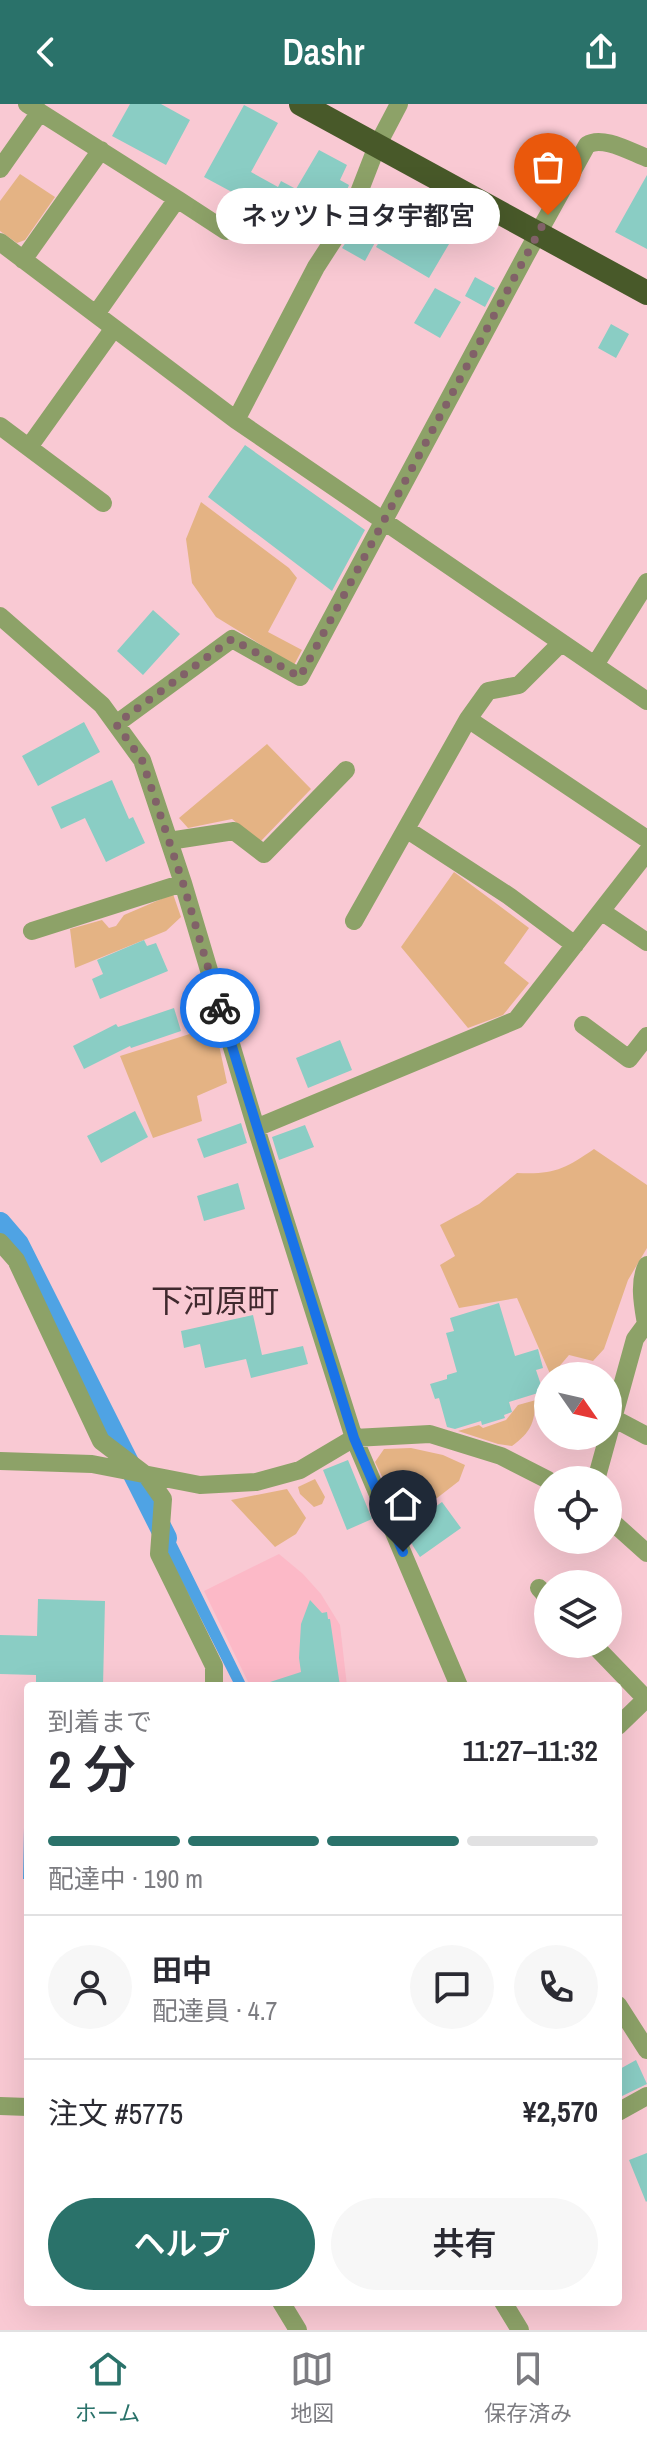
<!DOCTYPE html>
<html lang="ja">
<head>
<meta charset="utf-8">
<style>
  body { margin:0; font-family:"Archivo Narrow","Noto Sans JP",sans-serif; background:#f7f7f7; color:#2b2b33; height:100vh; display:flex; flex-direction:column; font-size:30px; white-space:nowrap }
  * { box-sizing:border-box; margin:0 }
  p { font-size:26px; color:#7c7c81 }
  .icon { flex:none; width:44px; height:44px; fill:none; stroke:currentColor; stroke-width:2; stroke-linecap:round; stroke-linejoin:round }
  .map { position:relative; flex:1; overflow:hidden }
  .side { position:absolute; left:24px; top:1578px; width:598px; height:624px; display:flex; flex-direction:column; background:#fff; border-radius:8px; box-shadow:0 8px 32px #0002 }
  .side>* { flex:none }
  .needle { width:52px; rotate:124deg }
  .buttons { position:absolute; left:534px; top:1258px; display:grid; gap:16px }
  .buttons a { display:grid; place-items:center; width:88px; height:88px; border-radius:50%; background:#fff; box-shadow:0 8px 32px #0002; font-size:40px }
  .pin { position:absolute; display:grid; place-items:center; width:68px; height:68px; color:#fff; margin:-82px -34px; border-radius:50% 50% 50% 0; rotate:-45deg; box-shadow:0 0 8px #0007 }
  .pin .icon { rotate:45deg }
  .courier { position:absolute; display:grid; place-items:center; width:80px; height:80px; margin:-40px; border:6px solid #1a73e8; border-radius:50%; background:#fff; color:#222; box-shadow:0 2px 10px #0007 }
  .bubble { position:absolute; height:56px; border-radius:28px; background:#fff; box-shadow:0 8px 32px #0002; font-size:26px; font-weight:600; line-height:56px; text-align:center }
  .headline em { font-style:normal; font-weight:600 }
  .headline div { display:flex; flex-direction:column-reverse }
  .headline { display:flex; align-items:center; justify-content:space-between; height:136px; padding:0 24px }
  h1 { font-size:52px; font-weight:600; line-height:60px }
  .bar { display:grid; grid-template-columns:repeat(4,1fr); gap:12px 8px; align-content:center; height:96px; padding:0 24px }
  .bar i { height:10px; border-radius:6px; background:#e1e1e2 }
  .bar .active { background:#2a726a }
  .bar p { grid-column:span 4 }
  .line { display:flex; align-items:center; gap:20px; padding:0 24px; border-top:2px solid #e1e1e2 }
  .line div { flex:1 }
  .round { display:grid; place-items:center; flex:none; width:84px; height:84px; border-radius:42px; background:#f7f7f7 }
  .action { display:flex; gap:16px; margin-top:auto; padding:16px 24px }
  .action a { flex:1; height:92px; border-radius:48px; background:#2a726a; color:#fff; font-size:32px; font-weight:600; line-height:92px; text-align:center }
  .action a+a { background:#f7f7f7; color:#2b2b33 }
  header { display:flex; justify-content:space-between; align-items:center; height:104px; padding:0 24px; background:#2a726a; color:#fff; font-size:36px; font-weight:600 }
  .tabs { display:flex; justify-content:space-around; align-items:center; height:112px; border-top:2px solid #e1e1e2; background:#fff; font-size:22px; color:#7c7c81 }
  .tabs a { display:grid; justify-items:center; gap:4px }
  .tabs .active { color:#2a726a }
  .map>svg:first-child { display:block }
  .built { fill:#fcb9c7 }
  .green { fill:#e4b384 }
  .water { fill:#4fa3e4 }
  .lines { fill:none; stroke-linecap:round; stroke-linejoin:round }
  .canal { stroke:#4fa3e4; stroke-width:22 }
  .building { fill:#8acdc4 }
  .street { stroke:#8da268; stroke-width:18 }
  .highway { stroke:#485929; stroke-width:24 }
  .done { stroke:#816168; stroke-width:8; stroke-dasharray:0 14.4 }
  .route { stroke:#1a73e8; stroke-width:10 }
  .labels { text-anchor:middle; stroke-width:6; stroke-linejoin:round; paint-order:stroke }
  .quarter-label { font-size:32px; fill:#40292e; stroke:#f9c9d3 }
</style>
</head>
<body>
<header><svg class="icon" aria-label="back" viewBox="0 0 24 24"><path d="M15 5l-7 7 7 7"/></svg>Dashr<svg class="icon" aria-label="share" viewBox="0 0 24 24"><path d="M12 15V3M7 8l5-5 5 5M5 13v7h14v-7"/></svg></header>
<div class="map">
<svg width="647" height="2226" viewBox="0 0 647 2226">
  <rect width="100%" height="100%" fill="#f9c9d3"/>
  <path class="built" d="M279 1450 303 1470 321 1490 340 1521 347 1582H250L204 1487Z"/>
  <path class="green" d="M20 70 55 93 25 136 17 139 0 127V97Z
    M201 398 289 464 297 474 268 528 302 546 294 561 216 513 192 479 186 435Z
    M267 640 311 685 260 738 232 715 188 724 179 714Z
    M454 768 529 824 504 859 529 879 503 911 468 924 401 843Z
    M173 790 181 813 166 827 75 864 70 825 102 816 109 824 116 822 124 811Z
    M215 922 227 979 197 992 202 1017 153 1034 120 952Z
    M594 1045 647 1081V1144L628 1176 604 1245 593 1257 569 1251 551 1272 517 1194 459 1204 440 1161 455 1152 440 1121 479 1100 517 1069C553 1071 565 1065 594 1045Z
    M536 1296C534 1320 531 1328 512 1342L498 1340 458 1327 479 1321 483 1324 506 1316 518 1301Z
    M411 1344 443 1351 465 1361 459 1377 428 1401 406 1381H386L375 1358 384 1345Z
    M315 1375 325 1393 322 1400 314 1403 300 1390 298 1383Z
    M287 1385 306 1414 296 1430 275 1443 231 1396Z"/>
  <path class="water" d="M170 1426 247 1582H235L164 1442Z
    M26 1622H28V1775H23Z"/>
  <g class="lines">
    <path class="canal" d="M0 1119 18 1140 166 1434"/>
  </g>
  <path class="building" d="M130 0H161L190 16 166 61 112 32Z
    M244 1 278 19 251 68 278 83 281 77 296 85 319 46 347 61 340 76 349 81 340 104 319 135 204 73Z
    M647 71V145L615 128Z
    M396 111 449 140 429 174 376 143Z
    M357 122 378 133 365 157 342 144Z
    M475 173 495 184 485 203 465 192Z
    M435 184 461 198 440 234 414 219Z
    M611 220 629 230 616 254 598 244Z
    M245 341 365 426 332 487 208 393Z
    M153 506 180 530 143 571 117 547Z
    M84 618 100 648 38 682 22 652Z
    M112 676 129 715 133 713 145 739 106 758 85 714 61 725 51 703Z
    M144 836 147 842 156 839 168 867 100 895 92 875 103 870 97 856Z
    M174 904 181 927 131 944 130 942 84 965 73 942 116 920 118 923Z
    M340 936 352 966 308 984 296 954Z
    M135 1007 148 1033 101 1059 87 1032Z
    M241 1019 247 1039 204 1054 197 1035Z
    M305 1021 314 1043 279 1056 272 1033Z
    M238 1079 245 1105 204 1117 197 1092Z
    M499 1199 515 1252 538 1245 543 1264 536 1266 542 1284 537 1285 538 1289 509 1298 512 1308 504 1311 505 1314 482 1321 481 1317 455 1325 447 1323 439 1294 435 1295 430 1280 447 1275V1271L457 1268 446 1229 454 1227 450 1214Z
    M253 1211 262 1251 303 1242 308 1260 251 1274 246 1255 205 1264 200 1240 184 1244 181 1227Z
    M348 1356 372 1415 347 1426 323 1366Z
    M442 1398 461 1424 420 1453 413 1442 405 1424Z
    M38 1495 105 1497 103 1582H36V1571L0 1570V1531L37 1532Z
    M310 1496 322 1509 327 1508 328 1515H330L340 1582H270V1578L301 1568 299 1554 301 1520Z
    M636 1956 647 1980 618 1994V1966Z
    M647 2049V2097L646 2098 629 2056Z"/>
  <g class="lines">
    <path class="street" d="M27 0 177 95
      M0 65 40 8
      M0 138 236 316 647 597
      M23 156 101 46
      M96 210 177 95 226 127
      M236 316 316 163 351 109 377 42 399 0
      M0 322 103 399
      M29 343 114 224
      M0 512 102 601 142 656 183 779 256 1024 354 1334 459 1582
      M595 561 647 478
      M468 615 647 735
      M116 620 232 535 300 573 526 151 587 41C602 31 631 48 647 54
      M406 725 509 792 575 841
      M169 737 234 727 264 750 346 666
      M601 807 647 838
      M354 817 468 615 488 587 519 581 561 539
      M32 827 183 779
      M583 921 629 955 647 932
      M256 1024 516 916 647 748
      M0 1138 16 1156 101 1337 147 1372 163 1395 159 1450 214 1562V1582
      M613 1314 647 1332
      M0 1357 92 1360 200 1381 256 1378 300 1366 354 1334 430 1330 501 1352 548 1376
      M596 1376 635 1235 646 1220C643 1202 638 1178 647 1161
      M608 1414 647 1449
      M539 1484 548 1494
      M593 1540 647 1596
      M618 1622 647 1594
      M618 1901 647 1946
      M0 2002 28 2003
      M618 2008 647 1992
      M281 2198 298 2226
      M503 2198 520 2226"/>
    <path class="highway" d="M301 0 647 189"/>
  </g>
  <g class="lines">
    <path class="done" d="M220 904 183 779 142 656 116 620 232 535 300 573 548 111"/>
    <path class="route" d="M220 904 354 1334 403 1448"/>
  </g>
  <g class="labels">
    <g class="quarter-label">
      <text x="215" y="1208">下河原町</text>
    </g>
  </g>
</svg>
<div class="buttons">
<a><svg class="needle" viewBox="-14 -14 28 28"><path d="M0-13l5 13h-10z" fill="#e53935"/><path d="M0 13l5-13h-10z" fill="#7c7c81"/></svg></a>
<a><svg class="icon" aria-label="locate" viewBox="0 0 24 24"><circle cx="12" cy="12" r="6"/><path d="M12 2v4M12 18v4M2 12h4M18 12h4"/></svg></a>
<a><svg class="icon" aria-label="layers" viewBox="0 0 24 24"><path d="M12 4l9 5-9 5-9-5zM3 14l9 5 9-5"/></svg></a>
</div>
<div class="pin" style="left:548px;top:111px;background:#ea580c"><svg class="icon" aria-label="bag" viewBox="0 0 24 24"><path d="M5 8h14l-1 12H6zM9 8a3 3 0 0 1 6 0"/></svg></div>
<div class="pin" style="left:403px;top:1448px;background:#1f2937"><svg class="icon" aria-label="home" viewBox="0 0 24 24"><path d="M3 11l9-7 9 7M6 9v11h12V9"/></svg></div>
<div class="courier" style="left:220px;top:904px"><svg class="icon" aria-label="bike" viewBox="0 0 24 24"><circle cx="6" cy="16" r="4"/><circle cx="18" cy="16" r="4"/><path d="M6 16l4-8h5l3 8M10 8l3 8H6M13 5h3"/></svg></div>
<div class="bubble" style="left:216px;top:84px;width:284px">ネッツトヨタ宇都宮</div>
<section class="side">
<div class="headline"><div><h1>2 分</h1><p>到着まで</p></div><em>11:27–11:32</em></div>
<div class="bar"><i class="active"></i><i class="active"></i><i class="active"></i><i></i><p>配達中 · 190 m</p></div>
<div class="line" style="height:144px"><a class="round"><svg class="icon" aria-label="person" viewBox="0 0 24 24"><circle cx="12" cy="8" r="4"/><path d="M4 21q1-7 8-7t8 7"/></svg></a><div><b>田中</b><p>配達員 · 4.7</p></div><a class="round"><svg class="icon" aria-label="chat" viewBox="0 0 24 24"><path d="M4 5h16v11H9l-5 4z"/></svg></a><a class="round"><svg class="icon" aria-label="phone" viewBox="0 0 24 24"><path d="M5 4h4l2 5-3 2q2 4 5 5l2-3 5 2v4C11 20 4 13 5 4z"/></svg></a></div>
<div class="line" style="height:104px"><div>注文 #5775</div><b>¥2,570</b></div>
<div class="action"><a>ヘルプ</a><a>共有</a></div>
</section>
</div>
<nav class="tabs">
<a class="active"><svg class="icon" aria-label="home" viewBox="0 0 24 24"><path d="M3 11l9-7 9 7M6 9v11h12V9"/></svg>ホーム</a>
<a><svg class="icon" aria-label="map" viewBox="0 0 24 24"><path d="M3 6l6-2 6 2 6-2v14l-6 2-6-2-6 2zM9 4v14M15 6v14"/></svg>地図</a>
<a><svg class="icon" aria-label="saved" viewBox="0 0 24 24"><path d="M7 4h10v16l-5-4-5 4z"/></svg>保存済み</a>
</nav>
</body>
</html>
